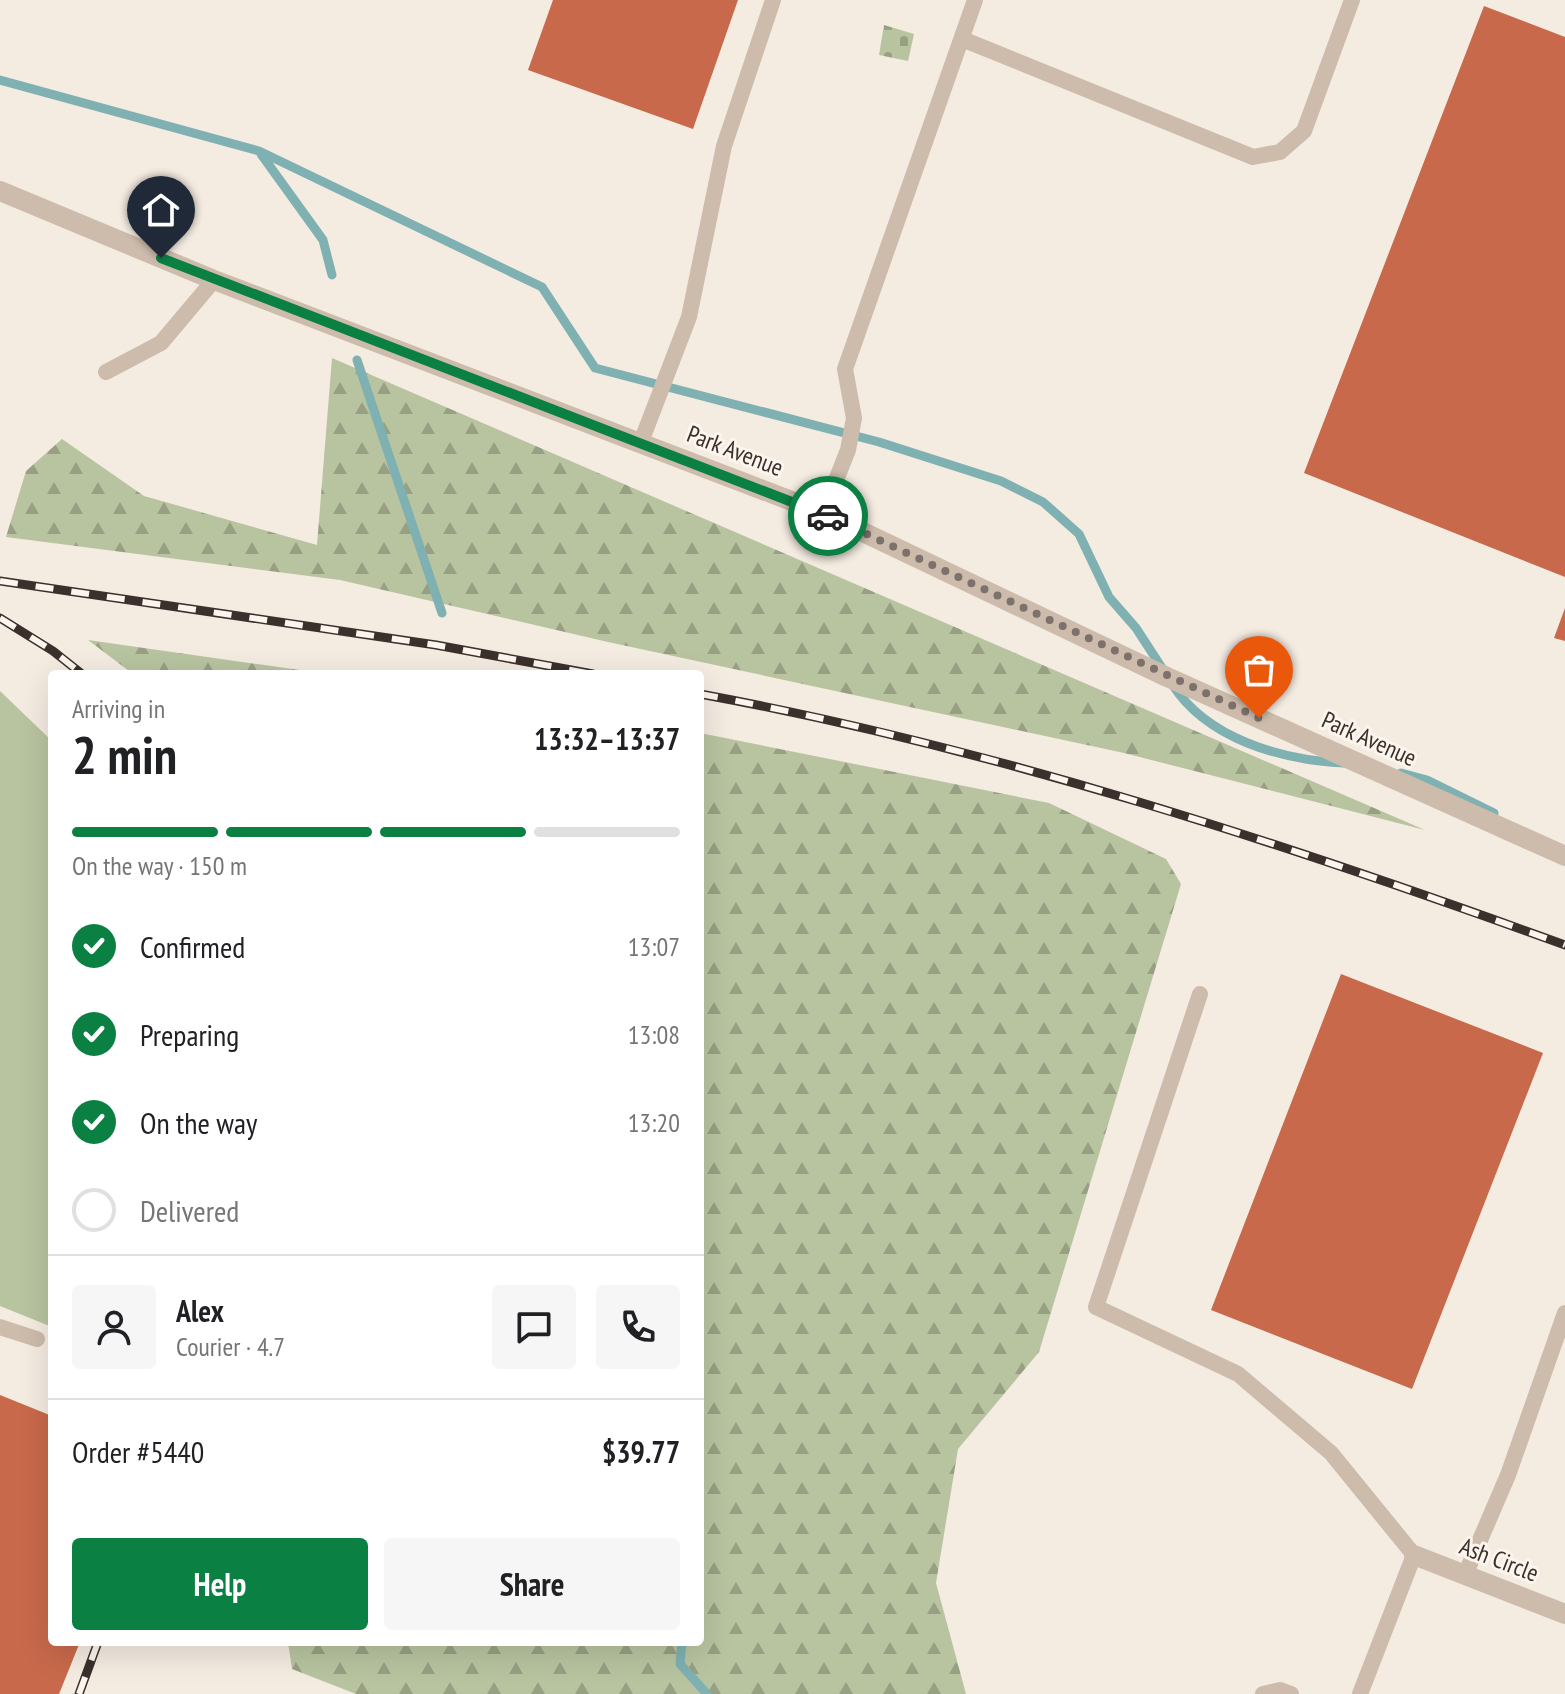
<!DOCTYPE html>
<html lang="en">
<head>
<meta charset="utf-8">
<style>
  body { margin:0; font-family:"PT Sans Narrow",sans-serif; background:#f6f6f6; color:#202124; height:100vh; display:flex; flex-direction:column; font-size:30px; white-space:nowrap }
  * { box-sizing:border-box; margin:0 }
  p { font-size:26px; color:#757577 }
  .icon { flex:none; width:44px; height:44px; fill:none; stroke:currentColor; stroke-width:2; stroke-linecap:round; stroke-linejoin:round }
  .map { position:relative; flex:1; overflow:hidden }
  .drawer { position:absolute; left:48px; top:670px; width:656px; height:976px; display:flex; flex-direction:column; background:#fff; border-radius:8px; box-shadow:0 8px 32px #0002 }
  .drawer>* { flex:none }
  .pin { position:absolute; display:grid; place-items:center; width:68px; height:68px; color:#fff; margin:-82px -34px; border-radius:50% 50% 50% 0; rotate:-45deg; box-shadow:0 0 8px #0007 }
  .pin .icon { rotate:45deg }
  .courier { position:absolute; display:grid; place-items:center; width:80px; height:80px; margin:-40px; border:6px solid #0b8043; border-radius:50%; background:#fff; color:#222; box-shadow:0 2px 10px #0007 }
  .headline em { font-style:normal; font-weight:800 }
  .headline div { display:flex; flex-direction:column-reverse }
  .headline { display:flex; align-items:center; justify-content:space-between; height:136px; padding:0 24px }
  h1 { font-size:52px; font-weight:800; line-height:60px }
  .bar { display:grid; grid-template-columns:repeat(4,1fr); gap:12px 8px; align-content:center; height:96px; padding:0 24px }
  .bar i { height:10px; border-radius:6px; background:#e0e0e0 }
  .bar .active { background:#0b8043 }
  .bar p { grid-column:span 4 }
  .line { display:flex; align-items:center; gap:20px; padding:0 24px; border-top:2px solid #e0e0e0 }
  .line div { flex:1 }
  .round { display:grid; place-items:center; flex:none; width:84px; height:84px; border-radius:8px; background:#f6f6f6 }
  ol { padding:0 24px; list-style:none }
  li { display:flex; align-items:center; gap:24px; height:88px }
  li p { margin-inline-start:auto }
  li .icon { padding:8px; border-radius:50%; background:#0b8043; color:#fff; stroke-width:4 }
  li:last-child { color:#757577 }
  li i { width:44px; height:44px; border:4px solid #e0e0e0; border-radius:50% }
  .button { display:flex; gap:16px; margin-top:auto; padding:16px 24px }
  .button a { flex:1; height:92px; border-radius:8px; background:#0b8043; color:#fff; font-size:32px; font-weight:800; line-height:92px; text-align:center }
  .button a+a { background:#f6f6f6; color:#202124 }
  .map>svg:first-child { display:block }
  .forest { fill:url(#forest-firs) }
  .cemetery { fill:url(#cemetery-stones) }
  .park { fill:#b8c4a0 }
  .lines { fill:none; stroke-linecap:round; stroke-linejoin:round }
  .stream { stroke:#7fb0b2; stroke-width:9 }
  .building { fill:#c8694b }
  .service { stroke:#cdbbac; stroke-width:16 }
  .minor { stroke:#cdbbac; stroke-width:20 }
  .rail-casing { stroke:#3b302b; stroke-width:9 }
  .rail { stroke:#fbf5ee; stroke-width:6; stroke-dasharray:18; stroke-linecap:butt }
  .done { stroke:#7c716b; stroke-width:8; stroke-dasharray:0 14.4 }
  .route { stroke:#0b8043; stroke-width:10 }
  .labels { text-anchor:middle; stroke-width:6; stroke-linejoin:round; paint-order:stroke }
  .street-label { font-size:24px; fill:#3b302b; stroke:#fbf5ee }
</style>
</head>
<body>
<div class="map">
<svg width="1565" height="1694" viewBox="0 0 1565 1694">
  <defs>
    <pattern id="forest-firs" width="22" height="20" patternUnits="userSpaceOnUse" patternTransform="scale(2)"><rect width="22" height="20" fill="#b8c4a0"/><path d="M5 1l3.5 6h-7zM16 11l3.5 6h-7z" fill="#97a083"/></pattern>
    <pattern id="cemetery-stones" width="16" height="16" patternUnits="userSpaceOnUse" patternTransform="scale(2)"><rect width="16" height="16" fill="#b8c4a0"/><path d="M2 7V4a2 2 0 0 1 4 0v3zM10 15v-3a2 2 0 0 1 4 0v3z" fill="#97a083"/></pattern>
  </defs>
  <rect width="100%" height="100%" fill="#f4ebe1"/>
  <path class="forest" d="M332 358 1425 830 1124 753 608 642 340 580 6 537 26 471 62 439 144 496 317 545Z
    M88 640 327 674H133Z
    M700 733 1049 803 1166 859 1181 884 1039 1352 958 1449 936 1583 966 1694H356L292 1669 288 1642H700Z"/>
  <path class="cemetery" d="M884 25 914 34 908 61 879 55Z"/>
  <path class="park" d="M0 691 52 741V1327L0 1306Z"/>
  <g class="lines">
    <path class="stream" d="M0 80 259 151 542 287 595 368 879 442 1001 481 1043 502 1079 534 1109 597 1136 628 1162 668
      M261 154 323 240 332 275
      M357 360 442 613
      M1172 684C1207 739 1281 760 1344 763
      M1401 773 1427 780 1494 813
      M682 1642 680 1664 707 1694"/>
  </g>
  <path class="building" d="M553 0H738L693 129 528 70Z
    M1484 6 1565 37V577L1304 473Z
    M1565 608V641L1554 638Z
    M1341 974 1543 1053 1412 1389 1211 1310Z
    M0 1395 52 1416V1642H80L59 1694H0Z"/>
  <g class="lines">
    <path class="service" d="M962 39 1253 157 1280 152 1304 131 1352 0
      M106 372 161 343 214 280
      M641 442 689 317 724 146 773 0
      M823 513 848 450 854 418 845 369 975 0
      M1200 994 1096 1307 1238 1374 1331 1453 1414 1555 1360 1694
      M0 1327 37 1339
      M1465 1575 1508 1475 1565 1313
      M1263 1694 1280 1690 1291 1694"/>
    <path class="minor" d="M0 191 214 280 823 513 1167 677 1565 856
      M1414 1555 1565 1614"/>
    <defs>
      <path id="rail" d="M0 581 436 645 593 674
        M0 618 53 651 82 674
        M700 694C995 748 1283 843 1565 945
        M79 1694 98 1642"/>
    </defs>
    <use href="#rail" class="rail-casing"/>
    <use href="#rail" class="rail"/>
  </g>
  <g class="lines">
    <path class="done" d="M828 516 1259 718"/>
    <path class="route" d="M161 258 828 516"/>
  </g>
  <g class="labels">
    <g class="street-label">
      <text transform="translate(735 451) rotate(21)" y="8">Park Avenue</text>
      <text transform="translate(1369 739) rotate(24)" y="8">Park Avenue</text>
      <text transform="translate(1499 1560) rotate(21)" y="8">Ash Circle</text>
    </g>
  </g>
</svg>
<div class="pin" style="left:1259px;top:718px;background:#ea580c"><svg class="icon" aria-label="bag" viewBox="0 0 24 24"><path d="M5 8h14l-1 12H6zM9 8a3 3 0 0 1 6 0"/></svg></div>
<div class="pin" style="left:161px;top:258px;background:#1f2937"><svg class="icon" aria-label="home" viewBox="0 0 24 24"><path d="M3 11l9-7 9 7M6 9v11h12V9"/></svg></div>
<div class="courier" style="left:828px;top:516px"><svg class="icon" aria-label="car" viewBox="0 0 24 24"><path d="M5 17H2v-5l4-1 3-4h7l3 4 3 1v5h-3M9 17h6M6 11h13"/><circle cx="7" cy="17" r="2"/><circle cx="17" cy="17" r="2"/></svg></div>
<section class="drawer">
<div class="headline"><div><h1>2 min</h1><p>Arriving in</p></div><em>13:32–13:37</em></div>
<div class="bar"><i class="active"></i><i class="active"></i><i class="active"></i><i></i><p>On the way · 150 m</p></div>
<ol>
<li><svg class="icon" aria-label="check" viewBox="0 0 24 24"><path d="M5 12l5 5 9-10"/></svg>Confirmed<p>13:07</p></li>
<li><svg class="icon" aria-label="check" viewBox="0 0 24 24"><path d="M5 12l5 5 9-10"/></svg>Preparing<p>13:08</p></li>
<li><svg class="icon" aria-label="check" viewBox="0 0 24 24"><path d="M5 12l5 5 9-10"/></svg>On the way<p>13:20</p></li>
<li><i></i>Delivered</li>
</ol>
<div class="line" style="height:144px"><a class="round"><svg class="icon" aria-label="person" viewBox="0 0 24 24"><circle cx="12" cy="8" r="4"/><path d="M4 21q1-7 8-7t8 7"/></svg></a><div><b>Alex</b><p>Courier · 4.7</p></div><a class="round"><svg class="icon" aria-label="chat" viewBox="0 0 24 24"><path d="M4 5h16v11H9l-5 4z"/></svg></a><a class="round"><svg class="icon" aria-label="phone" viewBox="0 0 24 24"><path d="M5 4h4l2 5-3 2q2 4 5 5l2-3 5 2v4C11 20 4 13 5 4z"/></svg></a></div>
<div class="line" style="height:104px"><div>Order #5440</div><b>$39.77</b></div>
<div class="button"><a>Help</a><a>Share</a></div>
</section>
</div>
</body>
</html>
